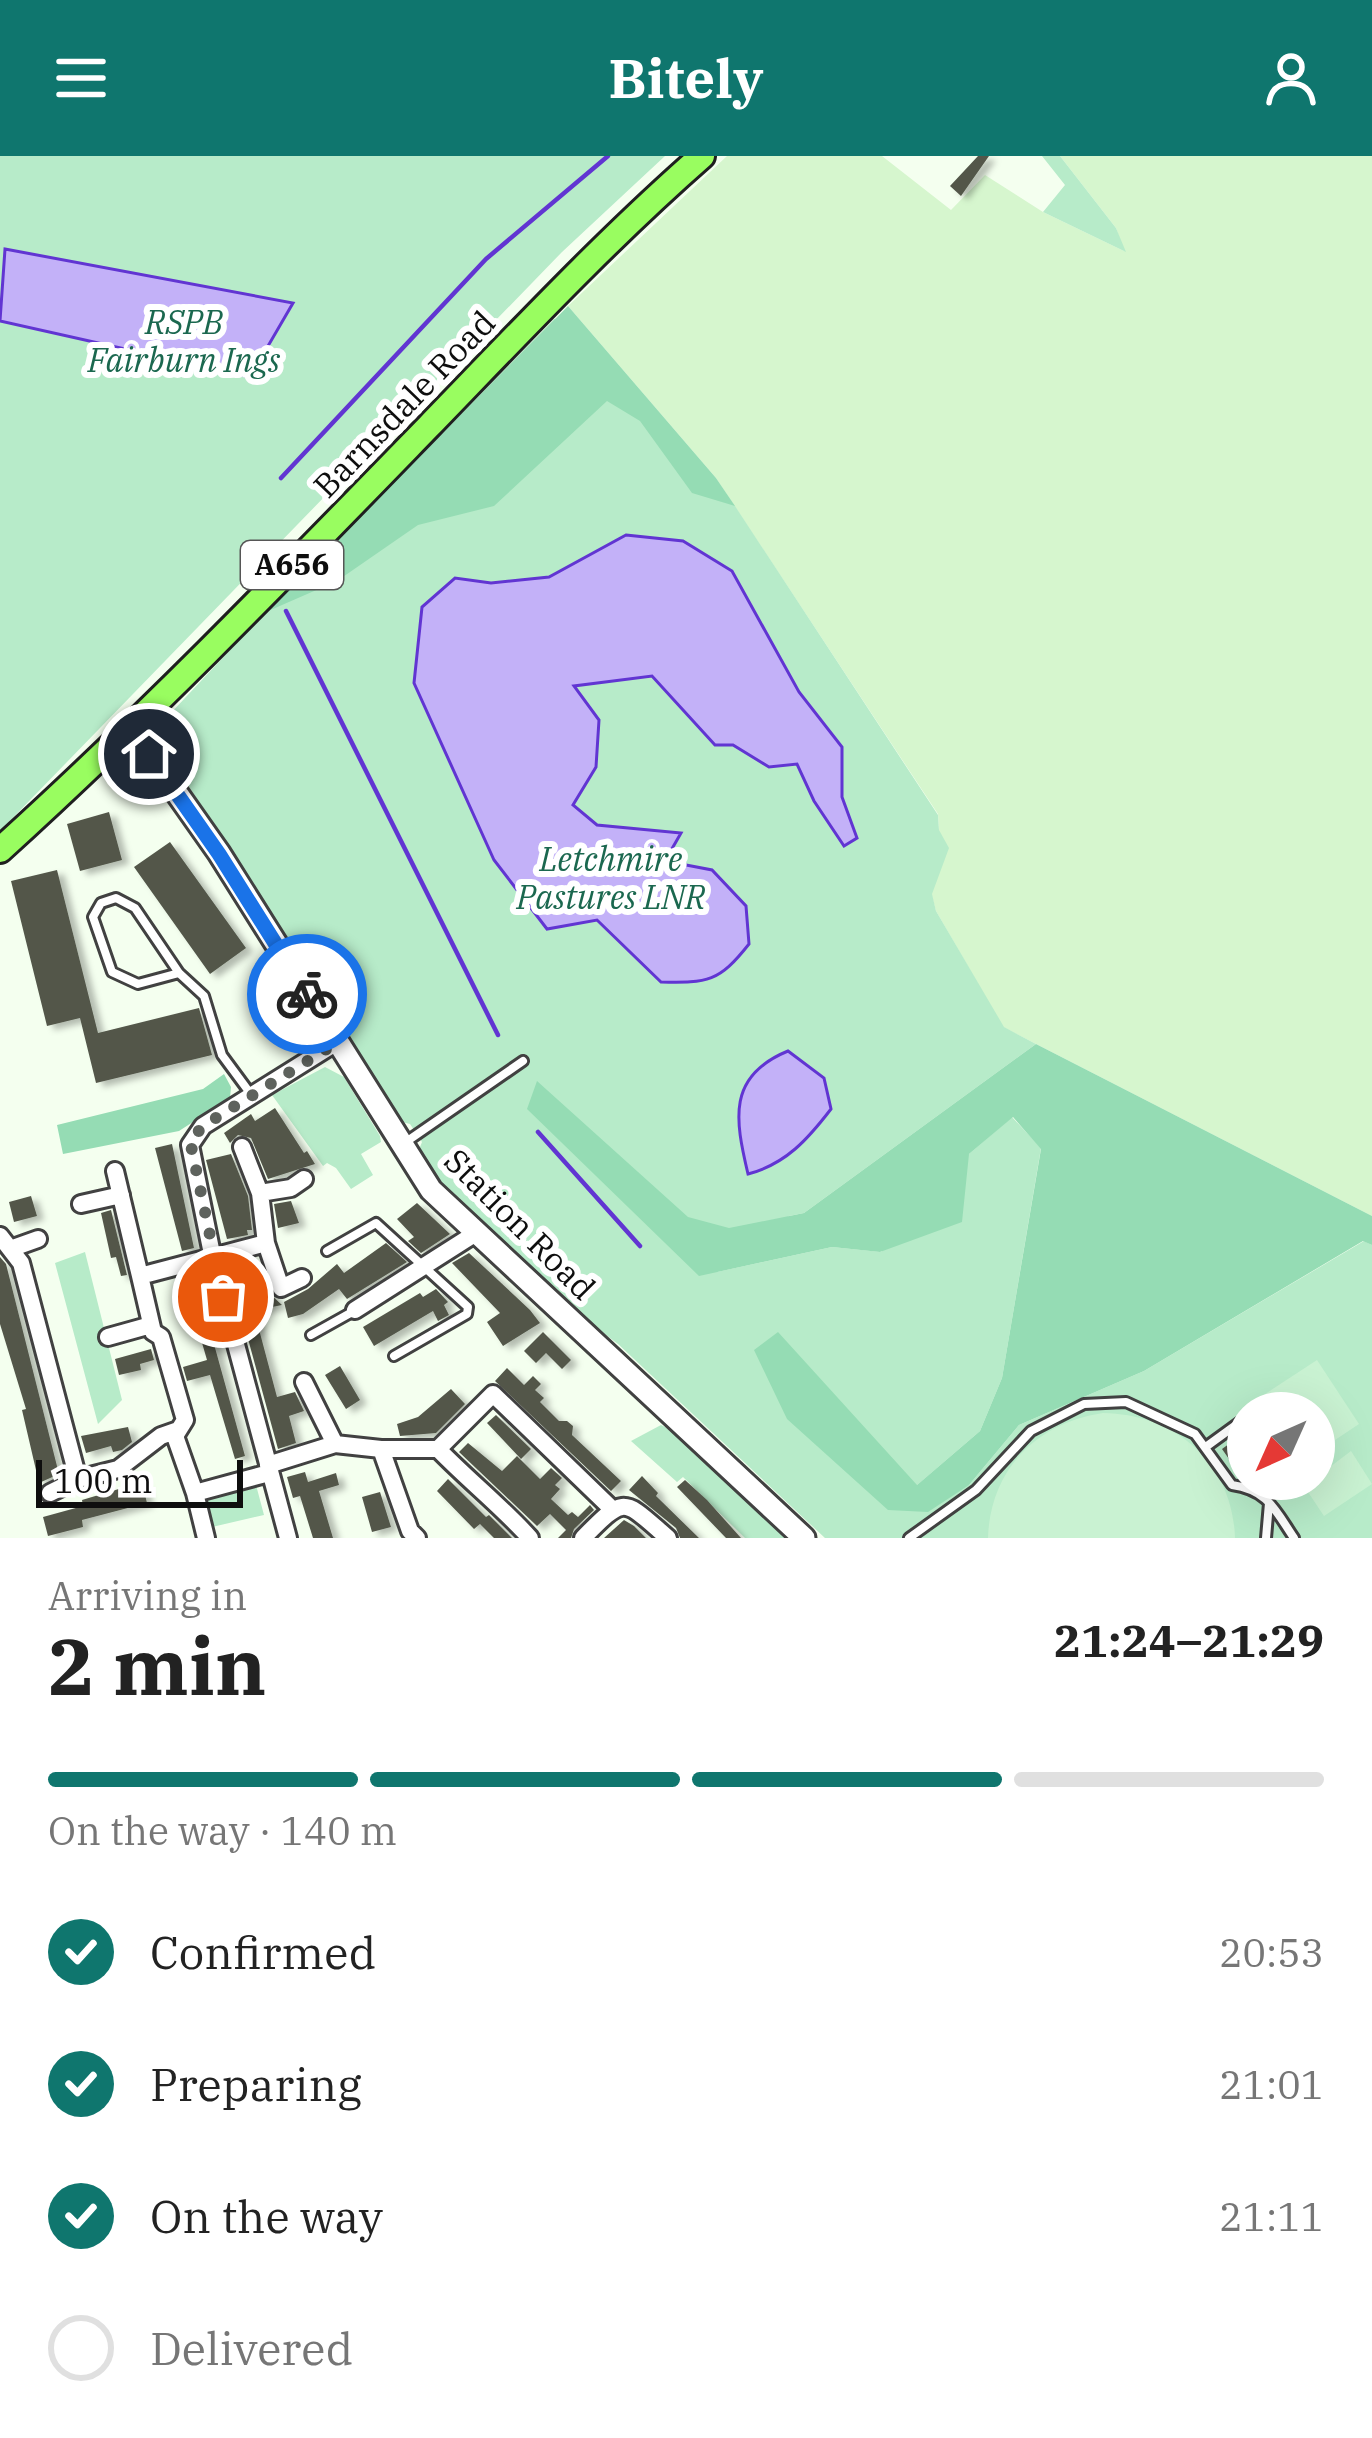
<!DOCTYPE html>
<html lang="en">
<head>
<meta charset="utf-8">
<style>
  body { margin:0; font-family:"IBM Plex Serif",serif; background:#f2f2f2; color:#222; height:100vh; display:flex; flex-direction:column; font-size:45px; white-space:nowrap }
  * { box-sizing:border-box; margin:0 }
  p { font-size:39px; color:#767676 }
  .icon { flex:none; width:66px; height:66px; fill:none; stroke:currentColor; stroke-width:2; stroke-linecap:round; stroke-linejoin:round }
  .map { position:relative; height:1382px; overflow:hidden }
  .details { display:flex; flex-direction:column; background:#fff; flex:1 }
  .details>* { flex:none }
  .needle { width:78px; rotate:225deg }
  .tools { position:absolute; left:1227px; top:1236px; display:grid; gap:24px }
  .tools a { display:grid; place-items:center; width:108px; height:108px; border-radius:50%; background:#fff; box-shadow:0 12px 48px #0002; font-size:60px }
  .scale { position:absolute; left:36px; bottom:30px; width:207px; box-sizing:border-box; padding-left:12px; border:6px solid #0e0e0e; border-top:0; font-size:33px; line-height:42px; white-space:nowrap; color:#0e0e0e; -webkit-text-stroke:9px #fff; paint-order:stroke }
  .pin { position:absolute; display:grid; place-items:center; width:102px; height:102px; color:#fff; margin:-51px; border:6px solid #fff; border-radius:50%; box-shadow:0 3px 12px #0007 }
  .courier { position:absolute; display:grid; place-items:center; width:120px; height:120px; margin:-60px; border:9px solid #1a73e8; border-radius:50%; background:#fff; color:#222; box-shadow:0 3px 15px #0007 }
  .overview em { font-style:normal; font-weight:700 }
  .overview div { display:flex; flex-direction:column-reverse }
  .overview { display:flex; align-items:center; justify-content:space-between; height:204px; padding:0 48px }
  h1 { font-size:78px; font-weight:700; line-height:90px }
  .bar { display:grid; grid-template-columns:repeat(4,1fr); gap:18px 12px; align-content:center; height:144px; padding:0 48px }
  .bar i { height:15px; border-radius:9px; background:#e0e0e0 }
  .bar .selected { background:#0f766e }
  .bar p { grid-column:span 4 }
  ol { padding:0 48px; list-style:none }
  li { display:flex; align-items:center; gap:36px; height:132px }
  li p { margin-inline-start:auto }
  li .icon { padding:12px; border-radius:50%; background:#0f766e; color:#fff; stroke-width:4 }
  li:last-child { color:#767676 }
  li i { width:66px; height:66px; border:6px solid #e0e0e0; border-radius:50% }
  header { display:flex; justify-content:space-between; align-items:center; height:156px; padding:0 48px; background:#0f766e; color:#fff; font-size:54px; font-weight:700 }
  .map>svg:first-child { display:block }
  .farmland { fill:#d6f6ce }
  .green { fill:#b7ebc9; fill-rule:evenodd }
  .forest { fill:#95dcb4 }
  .pitch { fill:#c9f2d2 }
  .water { fill:#c3b1f8; stroke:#6135d2; stroke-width:3 }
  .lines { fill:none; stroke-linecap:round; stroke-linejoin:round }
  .stream { stroke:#6135d2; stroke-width:4.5 }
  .building { fill:#53574a; filter:url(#shadow) }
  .service-casing { stroke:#414141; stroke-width:14 }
  .minor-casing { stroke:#414141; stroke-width:22 }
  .tertiary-casing { stroke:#414141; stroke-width:27 }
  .primary-casing { stroke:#1f1f1f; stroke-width:30 }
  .service { stroke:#fff; stroke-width:8 }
  .minor { stroke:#fff; stroke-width:16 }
  .tertiary { stroke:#fff; stroke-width:21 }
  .primary { stroke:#99fd60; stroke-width:24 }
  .done { stroke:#5e625d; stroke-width:12; stroke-dasharray:0 21.6 }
  .route { stroke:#1a73e8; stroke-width:15 }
  .labels { text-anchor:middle; stroke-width:12; stroke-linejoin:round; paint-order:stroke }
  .shield { fill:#fff; stroke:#565656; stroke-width:3 }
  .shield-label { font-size:30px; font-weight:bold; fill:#0e0e0e }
  .park-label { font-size:33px; font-style:italic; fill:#1b684f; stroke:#fff }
  .street-label { font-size:33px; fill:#0e0e0e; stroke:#fff }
</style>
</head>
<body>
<header><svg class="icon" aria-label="menu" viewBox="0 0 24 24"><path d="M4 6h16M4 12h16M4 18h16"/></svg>Bitely<svg class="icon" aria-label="person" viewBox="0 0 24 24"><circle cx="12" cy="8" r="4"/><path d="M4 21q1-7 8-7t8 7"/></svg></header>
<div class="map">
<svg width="1372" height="1382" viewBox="0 0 1372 1382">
  <defs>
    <filter id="shadow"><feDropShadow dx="7" dy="4" stdDeviation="3" flood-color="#0004"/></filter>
  </defs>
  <rect width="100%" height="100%" fill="#f4ffef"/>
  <path class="farmland" d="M727 0H882L951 54 985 19 1043 56 1124 95 1116 72 1060 0H1372V1060L1003 871 936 755 928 725 940 689 938 658 716 322 568 150Z"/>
  <path class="green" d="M0 0H665L562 96 0 675Z
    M1042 0H1060L1116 72 1126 96 1043 56 1065 29Z
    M563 162 735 350 938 659 939 674 949 692 932 738 936 755 1004 871 1036 888 804 1057 789 1060 717 1116 832 1091 881 1096 969 998 1012 961 1041 992 1002 1222 980 1275 888 1354 969 1329 1019 1269 1144 1215 1364 1085 1372 1089V1382H825L618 1188 578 1158 443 1035 418 996 422 986 410 968 398 965 266 748 153 576 266 456 554 163ZM1248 1257H1314V1323H1248Z
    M325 911 344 921 380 980 381 986 361 998 373 1019 351 1033 336 1012 327 1007 323 1010 272 939Z
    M85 1096 122 1244 98 1268 55 1107Z
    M661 1269 671 1274 786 1382H745L683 1321 677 1326 631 1285Z
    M256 1329 264 1359 212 1371 206 1356 209 1343Z"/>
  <path class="forest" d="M568 150 716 322 735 350 692 337 640 265 607 245 494 350 418 369 337 425 266 456Z
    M1036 888 1372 1060V1089L1363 1085 1144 1215 1019 1269 969 1329 928 1356 888 1354 787 1263 754 1194 778 1176 917 1329 980 1275 1002 1222 1041 993 1013 961 969 998 962 1066 880 1096 832 1091 699 1120 527 953 537 925 688 1061 729 1072 804 1057Z
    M224 918 231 931 230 942 179 975 63 998 57 969 203 933Z"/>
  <path class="pitch" d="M1317 1204 1359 1268 1314 1298V1257H1260L1253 1246Z
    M1103 1257C1175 1258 1233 1307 1235 1382H988C990 1314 1036 1267 1103 1257Z
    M1351 1295 1372 1328 1324 1360 1302 1327 1314 1323Z"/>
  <path class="water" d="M5 93 293 147 250 221 0 165Z
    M626 379 683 385 732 415 799 536 842 591V641L857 682 844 690 814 645 797 608 769 611 733 589H715L652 520 574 530 599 564 596 611 573 649 597 669 681 677 665 705 712 714 746 750 749 788C719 826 708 827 661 826L597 764 547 773 494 704 414 527 422 451 455 422 491 427 549 421Z
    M788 895 824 922 831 953C808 983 786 1008 748 1018 735 963 727 920 788 895Z"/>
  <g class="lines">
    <path class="stream" d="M281 322 486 103 608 0
      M286 455 498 879
      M538 976 640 1090"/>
  </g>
  <path class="building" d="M978 0H989L961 40 950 30Z
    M109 656 122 704 80 715 67 668Z
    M170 686 246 792 210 818 134 711Z
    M57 714 98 877 199 852 212 899 96 927 80 862 47 870 11 725Z
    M275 952 304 997 307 995 315 1008 268 1023 251 982 238 979 230 987 224 977 251 958 255 965Z
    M172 988 194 1092 182 1095 155 992Z
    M231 998 248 1040 252 1074H247L248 1079 227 1083 206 1004Z
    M31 1040 37 1060 14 1066 9 1046Z
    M291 1045 299 1067 278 1072 274 1048Z
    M417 1047 450 1078 421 1097 408 1085 414 1081 397 1063Z
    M111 1054 127 1119 121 1120 116 1101 111 1102 101 1057Z
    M386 1087 407 1106 347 1143 339 1133 303 1158 288 1162 284 1146 308 1133 337 1108 344 1117Z
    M469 1097 530 1154 540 1167 503 1190 487 1166 500 1157 452 1107Z
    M0 1101 6 1108 59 1318 39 1327 22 1254 26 1253 0 1168Z
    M255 1109 257 1115 261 1114 269 1137 282 1149 257 1154 252 1147 277 1241 295 1236 304 1255 289 1260 296 1287 278 1293 235 1135 239 1134 234 1115Z
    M199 1126 211 1168 200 1171 191 1139 186 1140 183 1130Z
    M436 1133 448 1146 444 1149 449 1159 438 1165 433 1155 374 1190 363 1171 420 1137 423 1141Z
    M209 1170 245 1300 235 1303 210 1219 187 1225 183 1211 207 1204 198 1173Z
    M543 1176 571 1204 562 1213 546 1197 536 1207 524 1195Z
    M151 1193 154 1204 140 1208 141 1214 119 1219 115 1203Z
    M340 1210 360 1244 346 1253 325 1219Z
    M507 1212 524 1229 533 1220 541 1228 535 1234 544 1242 540 1246 559 1265H567L573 1270 572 1279 621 1325 611 1335 495 1225Z
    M451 1233 465 1248 436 1277 400 1280 397 1268 418 1261Z
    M496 1259 531 1293 521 1303 487 1267Z
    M128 1271 132 1286 122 1294 113 1296 111 1290 86 1297 81 1280Z
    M1248 1274V1324L1243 1323 1222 1293Z
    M468 1287 502 1315 517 1300 540 1323 551 1312 562 1322 555 1329 560 1333 551 1343 568 1359 572 1356 578 1361 590 1349 594 1354 574 1373 571 1382H558L566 1374 550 1358 537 1370 459 1296Z
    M305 1316 308 1326 336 1317 339 1329 319 1335 333 1382H313L300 1340 293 1342 287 1321Z
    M642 1320 658 1337 656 1340 699 1382H680L676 1372 629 1334Z
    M448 1323 486 1361 489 1359 512 1382H494L480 1368 474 1373 437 1335Z
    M685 1324 707 1344 741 1382H726L677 1331Z
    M142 1326 147 1347 82 1364 83 1371 48 1380 43 1361 83 1350 82 1344Z
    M380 1336 391 1371 372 1376 362 1341Z
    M624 1364 634 1370 646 1382H604Z"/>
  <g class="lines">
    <defs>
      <path id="service" d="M116 742 135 752 179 817 138 828 112 816 93 761 101 747Z
        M179 817 204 840 222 899 250 937
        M403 988 523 905
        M327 1095 376 1067 468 1151 467 1158 394 1200
        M311 1179 354 1155
        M1207 1290 1240 1266
        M909 1382 976 1334 1031 1275 1084 1248 1126 1246 1195 1278 1232 1329C1268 1334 1275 1354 1294 1382
        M1266 1382 1269 1347"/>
      <path id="minor" d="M242 991 260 1037 266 1087 281 1132 302 1122
        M115 1015 140 1120
        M260 1037 291 1032 304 1023
        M81 1048 121 1039
        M0 1080 21 1107 78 1323
        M10 1093 38 1083
        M355 1154 476 1077
        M108 1181 151 1169
        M304 1226 335 1288
        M381 1293H438L493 1238 612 1353
        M438 1293C468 1324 501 1350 530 1382
        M268 1309 335 1288 381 1293 410 1375 417 1382
        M50 1337 78 1323 118 1313 161 1280 178 1274
        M195 1337 175 1280 185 1264 161 1181 153 1176 140 1120 266 1087
        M206 1382 195 1337 269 1317
        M288 1382 213 1103 190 989 203 970 337 886
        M583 1382C626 1338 623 1343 668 1382"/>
      <path id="tertiary" d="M131 572 219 697 431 1034 804 1382"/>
      <path id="primary" d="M0 694C149 559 289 414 429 270 518 178 606 84 702 0"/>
    </defs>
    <use href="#service" class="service-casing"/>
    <use href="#minor" class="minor-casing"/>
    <use href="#tertiary" class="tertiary-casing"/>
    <use href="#primary" class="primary-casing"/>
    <use href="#service" class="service"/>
    <use href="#minor" class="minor"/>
    <use href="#tertiary" class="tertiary"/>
    <use href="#primary" class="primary"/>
  </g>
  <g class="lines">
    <path class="done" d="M223 1141 190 985 203 970 338 886 307 838"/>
    <path class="route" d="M149 598 219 698 307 838"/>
  </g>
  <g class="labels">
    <rect class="shield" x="241" y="385" width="102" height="48" rx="9"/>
    <g class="shield-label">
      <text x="292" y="419">A656</text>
    </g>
    <g class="park-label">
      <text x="184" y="178">RSPB<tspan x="184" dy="38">Fairburn Ings</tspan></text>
      <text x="611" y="715">Letchmire<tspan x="611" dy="38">Pastures LNR</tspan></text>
    </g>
    <g class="street-label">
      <text transform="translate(404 248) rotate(-46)" y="12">Barnsdale Road</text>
      <text transform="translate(520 1068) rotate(45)" y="12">Station Road</text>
    </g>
  </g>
</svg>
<div class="tools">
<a><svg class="needle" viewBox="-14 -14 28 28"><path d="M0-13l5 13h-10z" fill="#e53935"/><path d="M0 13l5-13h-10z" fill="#767676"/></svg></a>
</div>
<div class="scale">100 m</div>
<div class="pin" style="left:223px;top:1141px;background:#ea580c"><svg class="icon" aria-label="bag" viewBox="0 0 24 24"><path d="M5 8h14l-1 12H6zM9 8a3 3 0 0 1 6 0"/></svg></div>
<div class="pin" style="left:149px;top:598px;background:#1f2937"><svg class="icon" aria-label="home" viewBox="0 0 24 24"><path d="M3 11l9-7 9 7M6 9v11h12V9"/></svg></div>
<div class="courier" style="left:307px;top:838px"><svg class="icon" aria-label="bike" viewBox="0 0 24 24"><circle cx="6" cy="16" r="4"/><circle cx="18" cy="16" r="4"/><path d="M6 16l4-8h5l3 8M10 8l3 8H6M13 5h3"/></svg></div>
</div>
<section class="details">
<div class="overview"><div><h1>2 min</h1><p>Arriving in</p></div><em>21:24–21:29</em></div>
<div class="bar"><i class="selected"></i><i class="selected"></i><i class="selected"></i><i></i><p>On the way · 140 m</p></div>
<ol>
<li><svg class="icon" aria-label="check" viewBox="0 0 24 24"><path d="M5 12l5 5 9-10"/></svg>Confirmed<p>20:53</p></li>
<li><svg class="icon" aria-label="check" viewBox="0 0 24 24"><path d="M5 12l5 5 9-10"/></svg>Preparing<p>21:01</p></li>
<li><svg class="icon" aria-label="check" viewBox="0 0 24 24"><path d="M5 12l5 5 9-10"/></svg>On the way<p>21:11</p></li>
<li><i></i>Delivered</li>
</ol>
</section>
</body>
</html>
